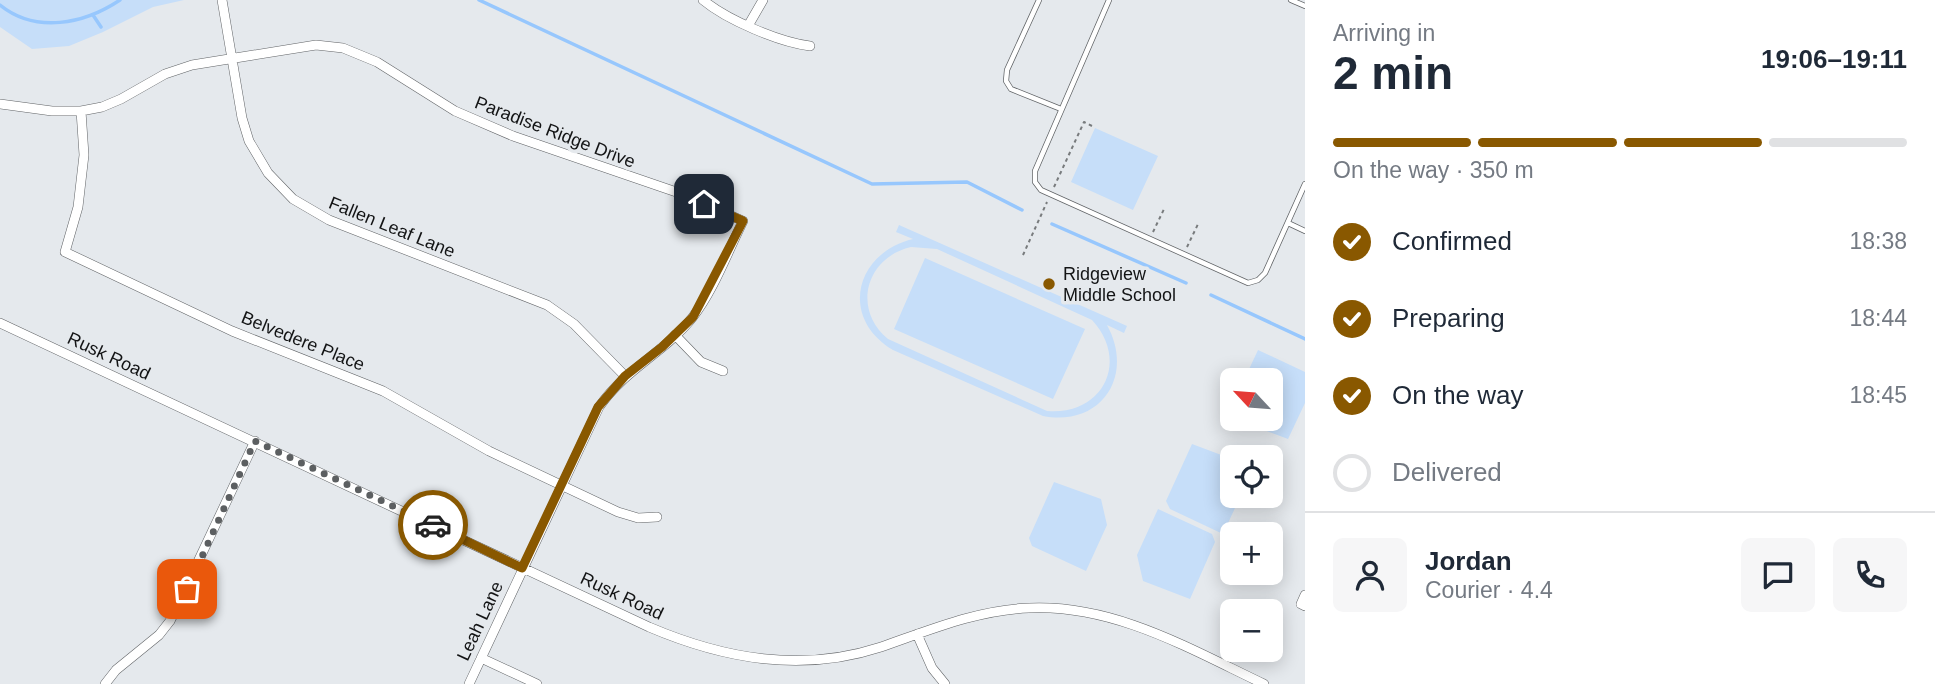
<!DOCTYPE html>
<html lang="en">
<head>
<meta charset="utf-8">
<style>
  body { margin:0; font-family:Arial,sans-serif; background:#f6f6f7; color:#1f2937; height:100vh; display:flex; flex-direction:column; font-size:26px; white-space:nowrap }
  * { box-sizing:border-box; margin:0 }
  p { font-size:23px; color:#747a83 }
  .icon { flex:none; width:38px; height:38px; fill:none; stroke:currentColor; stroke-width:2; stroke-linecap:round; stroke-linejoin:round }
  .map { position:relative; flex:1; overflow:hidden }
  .side { display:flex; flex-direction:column; background:#fff; width:630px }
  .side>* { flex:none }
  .needle { width:46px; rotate:296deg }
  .controls { position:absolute; left:1220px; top:368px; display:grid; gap:14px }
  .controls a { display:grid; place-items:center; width:63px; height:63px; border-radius:10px; background:#fff; box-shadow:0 4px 18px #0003; font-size:35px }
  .pin { position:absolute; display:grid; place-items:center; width:60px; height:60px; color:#fff; margin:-30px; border-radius:14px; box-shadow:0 4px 10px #0006 }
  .courier { position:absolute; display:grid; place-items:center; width:70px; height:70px; margin:-35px; border:5px solid #895800; border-radius:50%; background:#fff; color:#222; box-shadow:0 2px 9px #0007 }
  .overview em { font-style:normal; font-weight:600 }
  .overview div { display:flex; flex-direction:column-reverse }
  .overview { display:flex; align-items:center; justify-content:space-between; height:119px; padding:0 28px }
  h1 { font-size:46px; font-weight:600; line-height:52px }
  .bar { display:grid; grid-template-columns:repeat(4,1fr); gap:10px 7px; align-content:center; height:84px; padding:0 28px }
  .bar i { height:9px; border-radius:5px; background:#e0e1e3 }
  .bar .current { background:#895800 }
  .bar p { grid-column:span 4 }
  .line { display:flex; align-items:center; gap:18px; padding:0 28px; border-top:2px solid #e0e1e3 }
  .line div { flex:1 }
  .round { display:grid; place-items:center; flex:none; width:74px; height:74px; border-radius:10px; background:#f6f6f7 }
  ol { padding:0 28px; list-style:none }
  li { display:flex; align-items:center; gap:21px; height:77px }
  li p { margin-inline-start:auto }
  li .icon { padding:7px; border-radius:50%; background:#895800; color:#fff; stroke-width:4 }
  li:last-child { color:#747a83 }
  li i { width:38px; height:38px; border:4px solid #e0e1e3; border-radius:50% }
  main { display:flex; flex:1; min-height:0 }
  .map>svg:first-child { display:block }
  .green { fill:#c6def9; fill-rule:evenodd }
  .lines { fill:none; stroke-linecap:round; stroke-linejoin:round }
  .stream { stroke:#97c7fd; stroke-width:3.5 }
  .service-casing { stroke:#606366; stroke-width:6 }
  .minor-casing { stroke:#606366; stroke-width:10 }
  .path { stroke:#787b7d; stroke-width:2; stroke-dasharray:3.5 3.5; stroke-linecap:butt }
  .service { stroke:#fff; stroke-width:4.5 }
  .minor { stroke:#fff; stroke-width:9 }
  .done { stroke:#5c5f61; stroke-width:7; stroke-dasharray:0 12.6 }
  .route { stroke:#895800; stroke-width:9 }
  .poi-dot { fill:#895800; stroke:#e5e9ed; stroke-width:2.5 }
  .labels { text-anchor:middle; stroke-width:7; stroke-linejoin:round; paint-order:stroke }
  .street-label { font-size:18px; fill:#131415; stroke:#e5e9ed }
  .poi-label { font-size:18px; fill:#131415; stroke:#e5e9ed; text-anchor:start }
</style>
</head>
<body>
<main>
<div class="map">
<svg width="1305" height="684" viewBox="0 0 1305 684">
  <rect width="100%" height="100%" fill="#e5e9ed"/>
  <path class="green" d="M0 0H184L153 7 103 32 69 46 32 49 0 27Z
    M1095 128 1158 156 1133 210 1071 182Z
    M899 225 1127 326 1124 333 1107 325C1135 376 1101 427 1043 416L893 350C839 318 855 253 913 239L896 232ZM911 247 937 249 1092 320C1130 361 1103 416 1047 411L888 339C851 308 867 257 911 247Z
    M925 258 1085 329 1053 399 894 329Z
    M1258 350 1305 372V403L1288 439 1242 422 1241 418H1270V380H1244Z
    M1192 444 1232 459V495H1241L1223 534 1170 509 1166 501Z
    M1054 482 1101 499 1107 525 1086 571 1032 546 1029 538Z
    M1158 509 1212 534 1215 542 1190 599 1143 581 1137 555Z"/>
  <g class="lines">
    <path class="stream" d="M479 0 872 184 967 182 1022 210
      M0 5C36 34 84 24 120 0
      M93 15 101 27
      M1052 224 1186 283
      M1211 295 1305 339"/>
    <defs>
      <path id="service" d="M1039 0 1007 70 1006 81 1011 89 1061 109
        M1109 0 1035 171V182L1041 190 1248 283 1258 280 1265 273 1305 184
        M1291 0 1305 6
        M1288 223 1305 231"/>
      <path id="minor" d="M222 0 242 118 249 141 268 173 293 199 329 220 547 305 574 324 625 376
        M703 0C727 20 779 42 810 46
        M748 26 763 0
        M0 104 52 111H81L102 107 121 99 165 74 192 65 316 45 343 48 377 62 455 111 513 136 685 195 743 221C727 253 714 290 692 318 665 352 625 369 599 407L469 684
        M81 111 84 155 78 207 65 252 232 331 383 391 489 451 618 512 638 518 657 517
        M0 323 649 627C724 659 802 673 881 647 930 630 977 610 1029 608 1114 604 1190 649 1264 684
        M675 335 701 362 723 371
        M1305 595 1301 604 1305 606
        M917 634 932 668 945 684
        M481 658 537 684
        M105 684 116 670 159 635 170 621 255 441"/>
    </defs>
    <use href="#service" class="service-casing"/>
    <use href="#minor" class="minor-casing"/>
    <path class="path" d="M1054 187 1084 122 1094 127
      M1153 232 1165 207
      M1187 247 1199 222
      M1023 255 1047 202"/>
    <use href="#service" class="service"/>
    <use href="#minor" class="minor"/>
  </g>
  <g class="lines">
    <path class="done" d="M187 589 255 441 433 525"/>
    <path class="route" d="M433 525 522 568 598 407 625 376 662 347 693 317 743 221 704 204"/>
  </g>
  <circle class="poi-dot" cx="1049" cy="284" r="7"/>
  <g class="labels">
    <g class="street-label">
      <text transform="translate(555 132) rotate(21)" y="6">Paradise Ridge Drive</text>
      <text transform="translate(392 227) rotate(22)" y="6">Fallen Leaf Lane</text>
      <text transform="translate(303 341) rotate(22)" y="6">Belvedere Place</text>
      <text transform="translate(109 356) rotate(25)" y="6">Rusk Road</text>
      <text transform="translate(622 596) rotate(25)" y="6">Rusk Road</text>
      <text transform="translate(480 621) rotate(-65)" y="6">Leah Lane</text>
    </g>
    <g class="poi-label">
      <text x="1063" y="280">Ridgeview<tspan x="1063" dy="21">Middle School</tspan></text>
    </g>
  </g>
</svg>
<div class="controls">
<a><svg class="needle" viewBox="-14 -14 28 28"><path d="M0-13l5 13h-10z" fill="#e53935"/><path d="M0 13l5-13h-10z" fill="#747a83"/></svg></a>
<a><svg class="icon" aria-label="locate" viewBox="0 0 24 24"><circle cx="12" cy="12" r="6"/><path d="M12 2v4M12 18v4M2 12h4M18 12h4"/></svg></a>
<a>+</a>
<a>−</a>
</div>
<div class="pin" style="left:187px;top:589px;background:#ea580c"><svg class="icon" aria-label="bag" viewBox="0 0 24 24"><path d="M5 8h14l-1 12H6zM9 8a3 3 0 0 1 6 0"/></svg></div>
<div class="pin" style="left:704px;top:204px;background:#1f2937"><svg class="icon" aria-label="home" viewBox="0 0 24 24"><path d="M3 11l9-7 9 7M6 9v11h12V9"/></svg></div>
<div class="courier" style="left:433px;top:525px"><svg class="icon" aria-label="car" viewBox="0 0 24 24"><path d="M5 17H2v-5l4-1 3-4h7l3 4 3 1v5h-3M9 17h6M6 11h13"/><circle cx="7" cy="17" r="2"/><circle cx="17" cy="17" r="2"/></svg></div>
</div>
<section class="side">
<div class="overview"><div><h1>2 min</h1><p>Arriving in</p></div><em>19:06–19:11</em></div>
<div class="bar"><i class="current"></i><i class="current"></i><i class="current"></i><i></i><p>On the way · 350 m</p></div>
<ol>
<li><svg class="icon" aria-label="check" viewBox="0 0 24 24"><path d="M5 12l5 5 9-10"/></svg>Confirmed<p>18:38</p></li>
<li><svg class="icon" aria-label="check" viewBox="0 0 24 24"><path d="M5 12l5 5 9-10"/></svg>Preparing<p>18:44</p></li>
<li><svg class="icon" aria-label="check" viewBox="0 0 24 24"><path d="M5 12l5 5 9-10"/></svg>On the way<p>18:45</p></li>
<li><i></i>Delivered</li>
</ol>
<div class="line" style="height:126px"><a class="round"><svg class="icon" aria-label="person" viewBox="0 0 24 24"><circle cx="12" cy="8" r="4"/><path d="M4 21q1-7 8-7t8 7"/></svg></a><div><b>Jordan</b><p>Courier · 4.4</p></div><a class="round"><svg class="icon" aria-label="chat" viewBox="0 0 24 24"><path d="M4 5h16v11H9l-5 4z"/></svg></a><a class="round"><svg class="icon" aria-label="phone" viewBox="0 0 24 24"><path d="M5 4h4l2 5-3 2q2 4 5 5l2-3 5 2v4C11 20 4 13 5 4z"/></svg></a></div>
</section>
</main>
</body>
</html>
